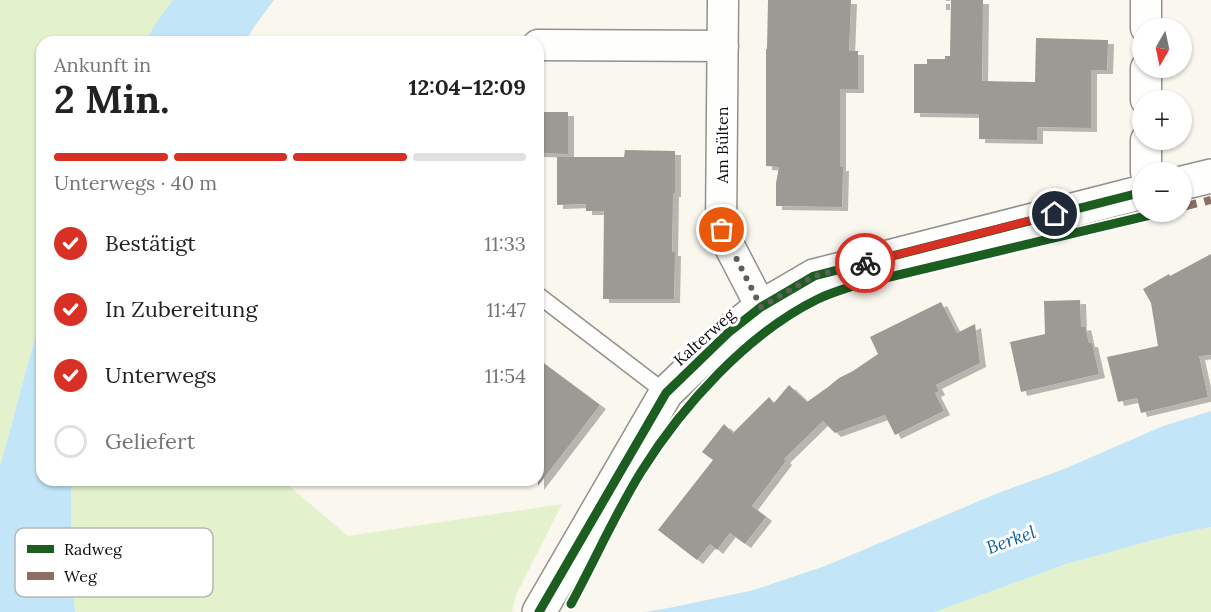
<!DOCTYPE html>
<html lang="de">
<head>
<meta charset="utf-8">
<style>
  body { margin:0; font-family:Lora,serif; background:#f2f2f2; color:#222; height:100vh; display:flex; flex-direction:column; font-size:22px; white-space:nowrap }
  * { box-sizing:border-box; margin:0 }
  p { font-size:20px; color:#767676 }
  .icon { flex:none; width:33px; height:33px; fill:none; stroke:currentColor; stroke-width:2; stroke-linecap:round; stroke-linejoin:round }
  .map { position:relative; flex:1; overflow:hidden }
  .details { position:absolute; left:36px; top:36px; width:508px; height:450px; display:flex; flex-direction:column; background:#fff; border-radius:18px; box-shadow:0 2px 4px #0004 }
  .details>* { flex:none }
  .needle { width:39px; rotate:189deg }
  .fabs { position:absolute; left:1132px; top:18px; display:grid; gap:12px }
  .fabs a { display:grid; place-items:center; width:60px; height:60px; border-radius:50%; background:#fff; box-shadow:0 2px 4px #0004; font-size:30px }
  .pin { position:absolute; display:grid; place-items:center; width:51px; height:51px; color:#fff; margin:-26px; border:3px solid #fff; border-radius:50%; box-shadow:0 2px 6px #0007 }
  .courier { position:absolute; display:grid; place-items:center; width:60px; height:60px; margin:-30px; border:4px solid #d93025; border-radius:50%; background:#fff; color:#222; box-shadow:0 2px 8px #0007 }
  .summary em { font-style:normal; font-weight:700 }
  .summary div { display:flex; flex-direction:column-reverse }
  .summary { display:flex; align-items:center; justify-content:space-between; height:102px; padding:0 18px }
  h1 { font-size:39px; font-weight:700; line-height:45px }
  .bar { display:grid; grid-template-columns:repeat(4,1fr); gap:9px 6px; align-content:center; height:72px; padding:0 18px }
  .bar i { height:8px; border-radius:4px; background:#e0e0e0 }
  .bar .current { background:#d93025 }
  .bar p { grid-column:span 4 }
  ol { padding:0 18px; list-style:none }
  li { display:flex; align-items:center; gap:18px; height:66px }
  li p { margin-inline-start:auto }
  li .icon { padding:6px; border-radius:50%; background:#d93025; color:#fff; stroke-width:4 }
  li:last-child { color:#767676 }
  li i { width:33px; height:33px; border:3px solid #e0e0e0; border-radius:50% }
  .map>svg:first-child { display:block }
  .green { fill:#e3f1cd }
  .water { fill:#c2e6f7 }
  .building { fill:#9c9a95; filter:url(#shadow) }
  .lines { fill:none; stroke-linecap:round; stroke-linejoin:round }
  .service-casing { stroke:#93918e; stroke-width:18 }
  .minor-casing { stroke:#93918e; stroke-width:33 }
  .tertiary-casing { stroke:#93918e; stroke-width:36 }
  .path { stroke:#b7b6b5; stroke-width:4; stroke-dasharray:6 3; stroke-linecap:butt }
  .service { stroke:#fefefd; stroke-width:15 }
  .minor { stroke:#fefefd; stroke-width:30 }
  .tertiary { stroke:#fefefd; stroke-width:33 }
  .quiet { stroke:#8d6e63; stroke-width:8; stroke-dasharray:15 8; stroke-linecap:butt }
  .cycleway-casing { stroke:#fff; stroke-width:13 }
  .cycleway { stroke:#1b5e20; stroke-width:9 }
  .done { stroke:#5f5e5b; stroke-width:6; stroke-dasharray:0 10.8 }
  .route { stroke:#d93025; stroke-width:8 }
  .labels { text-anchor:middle; stroke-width:6; stroke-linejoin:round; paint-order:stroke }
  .street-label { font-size:16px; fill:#0b0b0b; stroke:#fff }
  .water-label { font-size:18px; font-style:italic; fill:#0d66a4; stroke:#fff }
  .key { fill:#fff; stroke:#b6b6b6; stroke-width:1.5 }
  .key-label { font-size:16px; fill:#0b0b0b }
</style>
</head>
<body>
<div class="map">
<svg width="1211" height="612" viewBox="0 0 1211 612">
  <defs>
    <filter id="shadow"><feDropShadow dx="6" dy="4" stdDeviation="0" flood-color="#0004"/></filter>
  </defs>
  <rect width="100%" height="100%" fill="#faf7ef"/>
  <path class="green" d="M0 0H173L153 27 146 42H42V312L0 468Z
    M126 480H282L348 536 562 504 516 595 512 612H75L72 578 71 486Z
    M1211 527V612H935L1066 564 1172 535Z"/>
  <path class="water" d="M173 0H274L254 27 245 42H146L153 27Z
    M42 312V480H73L71 486 72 578 75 612H0V467Z
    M1211 411V527L1172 535 1066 564 935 612H644L669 608 754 590 825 566 998 493 1064 469 1163 426Z"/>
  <path class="building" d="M768 0H851L849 51H858V89H840V167H843L842 207 776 206V183L779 167 766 166V49H767Z
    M951 0H983L982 81 1035 82 1036 38 1108 40 1107 70H1091V128L1037 127V140L979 139V114L914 113V64H927V59H945V56H950Z
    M538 112H568V154L538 153Z
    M625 150 675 151V193H673L672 252H675L674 299H603L604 211H586V204L557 205V157H624Z
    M1211 254V355L1199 356 1208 397 1141 413 1137 398 1118 402 1107 357 1158 346 1151 303 1143 289 1169 274 1170 276Z
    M1080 300 1081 327 1085 326 1089 343H1092L1099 374 1021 392 1010 342 1045 334 1044 301Z
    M941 302 957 333 975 324 980 363 936 385 939 391 935 393 944 411 895 435 885 415 835 433 823 421 784 459 786 461 752 506 766 517 745 544 730 533 717 550 710 544 697 560 658 530 713 460 702 452 724 424 733 433 769 397 774 403 789 385 807 402 828 387 839 378 853 371 878 354 870 337Z
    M538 359 600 405 538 486Z"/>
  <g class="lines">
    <defs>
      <path id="service" d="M538 295 666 393"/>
      <path id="minor" d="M723 0 721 230 761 307
        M1146 0V28
        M538 45 723 46
        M1146 68V100
        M1146 140V172"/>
      <path id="tertiary" d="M1182 183 1211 176
        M539 612 666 393 728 333 761 307 814 276 1143 192"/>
    </defs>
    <use href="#service" class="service-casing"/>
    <use href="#minor" class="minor-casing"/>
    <use href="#tertiary" class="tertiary-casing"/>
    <path class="path" d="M948 10V0"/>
    <use href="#service" class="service"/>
    <use href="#minor" class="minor"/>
    <use href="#tertiary" class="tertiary"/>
    <path class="quiet" d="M1182 207 1211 200"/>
    <defs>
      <path id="cycleway" d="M571 604C595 560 615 514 641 472 682 406 748 333 818 299 830 293 844 289 856 285L1163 212
        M539 612 666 393 728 333 761 307 814 276 1143 192"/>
    </defs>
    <use href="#cycleway" class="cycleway-casing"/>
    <use href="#cycleway" class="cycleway"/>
  </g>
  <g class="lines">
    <path class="done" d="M722 230 761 307 814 276 865 263"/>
    <path class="route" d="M865 263 1055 214"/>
  </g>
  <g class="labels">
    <g class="street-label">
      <text transform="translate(722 145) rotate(-90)" y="6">Am Bülten</text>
      <text transform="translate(704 337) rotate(-42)" y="6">Kalterweg</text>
    </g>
    <g class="water-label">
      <text transform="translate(1011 540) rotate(-20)" y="6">Berkel</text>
    </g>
  </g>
  <rect x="15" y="528" width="198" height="69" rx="9" class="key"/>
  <rect x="27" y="545" width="27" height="8" fill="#1b5e20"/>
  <rect x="27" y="572" width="27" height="8" fill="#8d6e63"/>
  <g class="key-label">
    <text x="64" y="555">Radweg</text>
    <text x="64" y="582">Weg</text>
  </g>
</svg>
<div class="fabs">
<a><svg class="needle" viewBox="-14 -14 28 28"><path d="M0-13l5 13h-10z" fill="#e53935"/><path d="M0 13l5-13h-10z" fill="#767676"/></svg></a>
<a>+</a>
<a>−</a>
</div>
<div class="pin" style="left:722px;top:230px;background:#ea580c"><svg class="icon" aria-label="bag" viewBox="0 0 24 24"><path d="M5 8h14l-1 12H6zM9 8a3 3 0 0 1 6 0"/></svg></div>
<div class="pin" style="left:1055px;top:214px;background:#1f2937"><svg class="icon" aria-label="home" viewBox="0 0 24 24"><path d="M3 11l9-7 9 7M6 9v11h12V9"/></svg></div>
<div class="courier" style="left:865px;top:263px"><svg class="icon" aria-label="bike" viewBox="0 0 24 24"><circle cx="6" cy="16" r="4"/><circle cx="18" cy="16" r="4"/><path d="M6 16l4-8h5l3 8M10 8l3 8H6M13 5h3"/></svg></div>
<section class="details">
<div class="summary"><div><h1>2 Min.</h1><p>Ankunft in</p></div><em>12:04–12:09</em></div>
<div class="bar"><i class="current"></i><i class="current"></i><i class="current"></i><i></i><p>Unterwegs · 40 m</p></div>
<ol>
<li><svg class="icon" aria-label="check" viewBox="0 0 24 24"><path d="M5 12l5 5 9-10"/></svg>Bestätigt<p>11:33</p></li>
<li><svg class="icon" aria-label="check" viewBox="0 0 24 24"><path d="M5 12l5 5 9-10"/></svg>In Zubereitung<p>11:47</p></li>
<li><svg class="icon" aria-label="check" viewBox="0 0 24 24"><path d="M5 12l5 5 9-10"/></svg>Unterwegs<p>11:54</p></li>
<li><i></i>Geliefert</li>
</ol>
</section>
</div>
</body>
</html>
